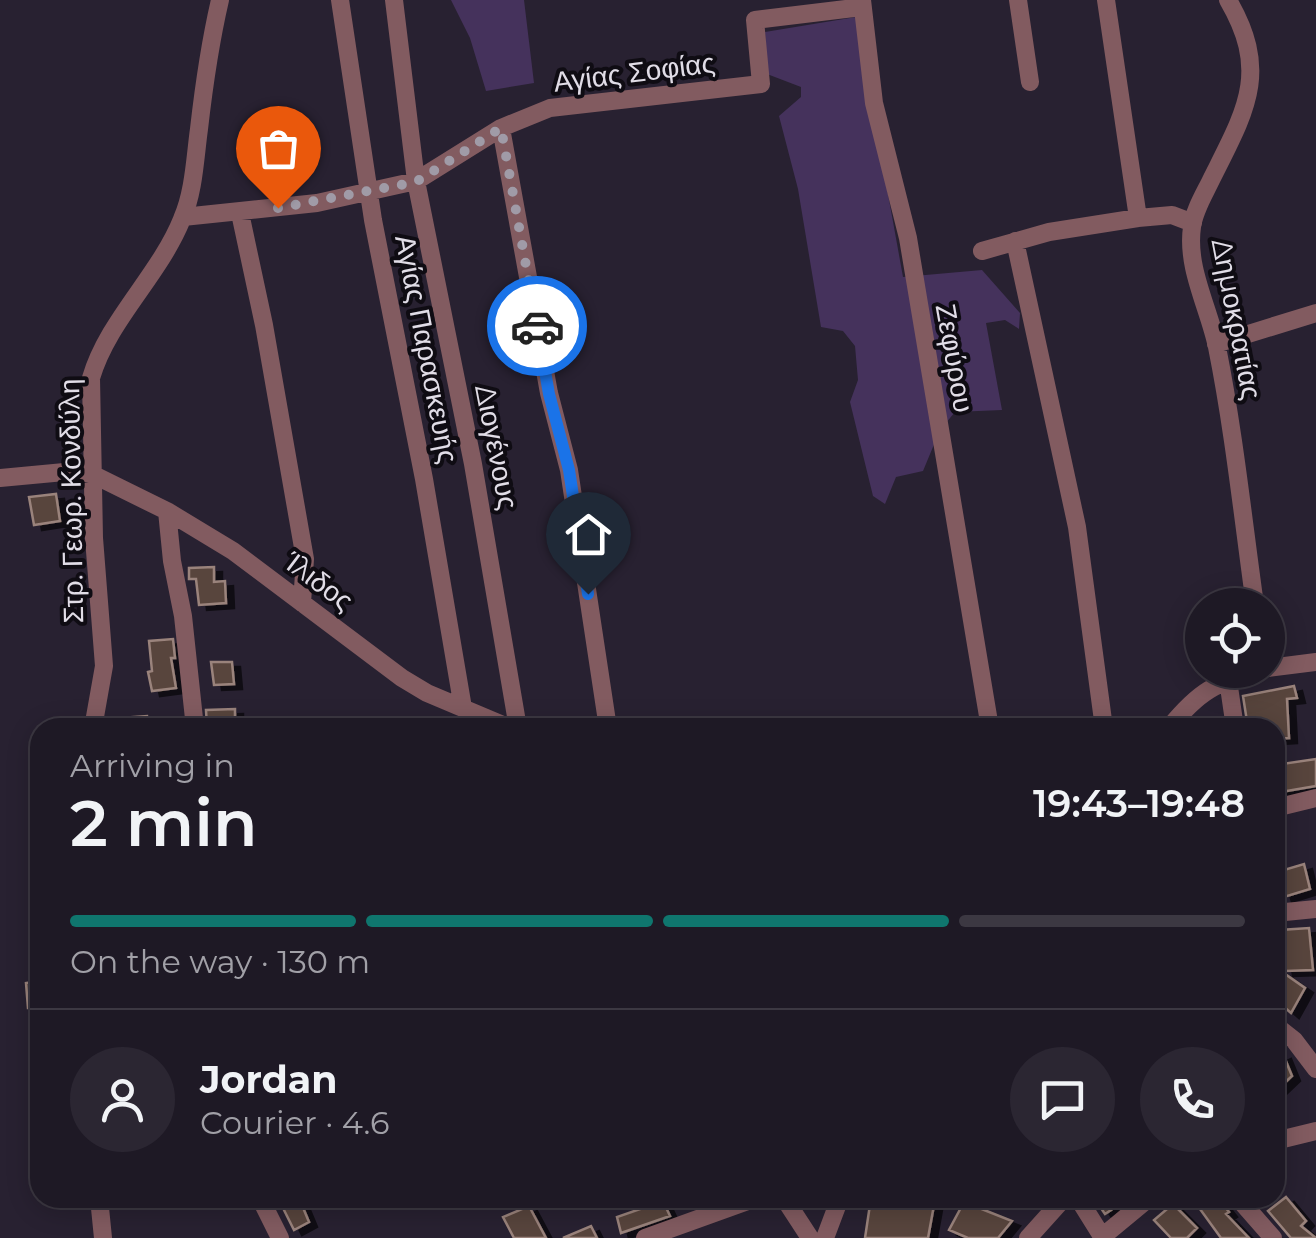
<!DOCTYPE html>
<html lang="en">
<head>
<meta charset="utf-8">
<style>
  body { margin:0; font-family:Montserrat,sans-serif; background:#2b2632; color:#f1f3f6; height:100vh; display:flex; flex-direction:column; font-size:38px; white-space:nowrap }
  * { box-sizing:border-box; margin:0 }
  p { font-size:32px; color:#a1a0a7 }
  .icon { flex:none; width:55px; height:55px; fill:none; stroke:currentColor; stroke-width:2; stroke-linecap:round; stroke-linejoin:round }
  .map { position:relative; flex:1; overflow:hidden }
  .details { position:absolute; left:30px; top:718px; width:1255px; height:490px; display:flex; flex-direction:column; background:#1e1925; border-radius:30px; box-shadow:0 5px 25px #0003,0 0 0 2px #3c3842 }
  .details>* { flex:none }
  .buttons { position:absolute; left:1185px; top:588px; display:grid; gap:20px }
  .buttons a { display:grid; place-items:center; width:100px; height:100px; border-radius:50%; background:#1e1925; box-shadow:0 5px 25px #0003,0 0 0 2px #3c3842; font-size:50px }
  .pin { position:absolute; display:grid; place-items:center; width:85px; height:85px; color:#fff; margin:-102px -42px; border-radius:50% 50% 50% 0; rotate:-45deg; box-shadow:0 0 10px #0007 }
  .pin .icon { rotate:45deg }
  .courier { position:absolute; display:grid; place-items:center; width:100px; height:100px; margin:-50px; border:8px solid #1a73e8; border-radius:50%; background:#fff; color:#222; box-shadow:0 2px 12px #0007 }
  .head em { font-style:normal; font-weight:600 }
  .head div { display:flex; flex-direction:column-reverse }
  .head { display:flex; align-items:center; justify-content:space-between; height:170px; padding:0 40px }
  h1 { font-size:65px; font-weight:600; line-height:75px }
  .bar { display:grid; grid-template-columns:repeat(4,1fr); gap:15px 10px; align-content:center; height:120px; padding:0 40px }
  .bar i { height:12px; border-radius:8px; background:#3c3842 }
  .bar .active { background:#0f766e }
  .bar p { grid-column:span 4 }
  .line { display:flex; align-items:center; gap:25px; padding:0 40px; border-top:2px solid #3c3842 }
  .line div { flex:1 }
  .round { display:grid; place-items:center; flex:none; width:105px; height:105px; border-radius:52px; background:#2b2632 }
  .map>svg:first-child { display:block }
  .green { fill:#45325c }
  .building { fill:#59453e; stroke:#9a837b; stroke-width:2.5; filter:url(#shadow) }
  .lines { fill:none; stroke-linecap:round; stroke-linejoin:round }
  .minor { stroke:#825b60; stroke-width:18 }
  .done { stroke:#a09ba7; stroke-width:10; stroke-dasharray:0 18 }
  .route { stroke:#1a73e8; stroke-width:12 }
  .labels { text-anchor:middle; stroke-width:8; stroke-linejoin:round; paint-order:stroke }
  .street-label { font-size:28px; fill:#e1dde7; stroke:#0f0c13 }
</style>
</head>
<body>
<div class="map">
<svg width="1316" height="1238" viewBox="0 0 1316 1238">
  <defs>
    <filter id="shadow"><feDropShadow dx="8" dy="5" stdDeviation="0" flood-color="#0009"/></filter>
  </defs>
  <rect width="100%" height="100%" fill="#282131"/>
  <path class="green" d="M451 0H524L534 83 486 91 470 38Z
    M856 17 903 277 982 270 1020 313 1019 329 1005 320 986 323 1002 410 955 412 940 430 923 471 896 477 885 504 873 496 850 402 858 380 855 346 843 331 821 327 798 189 779 116 801 97V87L767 74 765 32Z"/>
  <path class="building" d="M56 494 60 521 34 525 29 497Z
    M214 567V582L225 581 226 603 199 605 196 579H189V568Z
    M173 639 175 658H171L176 688 152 691 148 672 152 671 149 641Z
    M211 662H232L234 684 214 685Z
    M1294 686 1297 698 1287 699 1289 738 1275 739V728H1248L1243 696Z
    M235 709V728H207L206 710Z
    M147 716 148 728H107V719Z
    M1316 759V786L1275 793V765Z
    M1304 864 1310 889 1284 897 1277 872Z
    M1309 928 1313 970 1285 971 1280 930Z
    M1275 967 1305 988 1291 1013 1275 999Z
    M40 981V1008H28L26 983Z
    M1283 1054 1292 1076 1275 1092V1058Z
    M1286 1197 1306 1221 1301 1226 1316 1238H1291L1268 1211Z
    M285 1198H299L309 1222 294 1230 279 1200Z
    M871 1198 934 1205 928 1238H865Z
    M1094 1198H1129L1105 1214Z
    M1192 1198H1218L1229 1212 1226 1214 1249 1238H1221Z
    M663 1201 670 1216 621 1233 617 1217Z
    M964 1202 1012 1221 998 1238H968L949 1230Z
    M1173 1204 1197 1228 1187 1238H1171L1154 1220Z
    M529 1206 546 1238H514L503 1217Z
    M591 1226 597 1238H563Z"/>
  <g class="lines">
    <path class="minor" d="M340 0 373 220 424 479 463 708
      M394 0 416 181 473 464 518 728
      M862 0 874 103 908 238 990 728
      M1018 0 1030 82
      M1106 0 1138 218
      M1228 0C1270 72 1246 110 1212 178 1205 193 1194 210 1192 227 1186 268 1209 308 1217 347 1234 432 1243 519 1255 605
      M501 128 549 393 569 470 608 728
      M240 213 264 325 305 559 302 603
      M183 217 317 203 416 181 501 128 550 108 761 84 755 20 862 7
      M1015 241 1077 527 1104 728
      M982 251 1049 232 1138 218 1172 215 1193 223
      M1216 344 1316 313
      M0 478 75 471 94 475 167 511 233 551 402 678 427 693 510 728
      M167 511 172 561 183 616 195 728
      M1268 668 1316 662
      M1228 680 1235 728
      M93 728 104 666 94 538 91 378C108 320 159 276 182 219 194 192 195 158 199 129 204 85 210 43 220 0
      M1169 728C1200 690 1214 684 1260 670
      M1275 808 1316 798
      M1275 913 1316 909
      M1275 1025 1294 1040 1316 1069
      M1275 1141 1316 1131
      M99 1198 103 1238
      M260 1198 280 1238
      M784 1198 810 1238
      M1078 1198 1103 1238
      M1238 1198 1273 1238
      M1102 1237 1149 1198
      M645 1238 756 1198
      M825 1238 840 1198
      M1028 1238 1064 1198"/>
  </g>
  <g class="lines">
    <path class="done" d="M278 208 416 182 501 128 537 326"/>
    <path class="route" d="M537 326 549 394 569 470 588 594"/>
  </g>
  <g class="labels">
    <g class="street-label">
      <text transform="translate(634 72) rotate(-7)" y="10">Αγίας Σοφίας</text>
      <text transform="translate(1237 319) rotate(79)" y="10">Δημοκρατίας</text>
      <text transform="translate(427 349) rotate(79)" y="10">Αγίας Παρασκευής</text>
      <text transform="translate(955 358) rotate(80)" y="10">Ζεφύρου</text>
      <text transform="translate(497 447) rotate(79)" y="10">Διογένους</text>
      <text transform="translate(71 501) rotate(-91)" y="10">Στρ. Γεωρ. Κονδύλη</text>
      <text transform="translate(319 581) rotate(37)" y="10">Ίλιδος</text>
    </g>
  </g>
</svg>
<div class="buttons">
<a><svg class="icon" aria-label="locate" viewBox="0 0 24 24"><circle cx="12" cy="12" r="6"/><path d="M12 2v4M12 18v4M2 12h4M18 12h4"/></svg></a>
</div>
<div class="pin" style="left:278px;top:208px;background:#ea580c"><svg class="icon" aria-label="bag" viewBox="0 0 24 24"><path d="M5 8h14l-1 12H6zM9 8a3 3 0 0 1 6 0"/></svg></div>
<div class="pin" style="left:588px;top:594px;background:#1f2937"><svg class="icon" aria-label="home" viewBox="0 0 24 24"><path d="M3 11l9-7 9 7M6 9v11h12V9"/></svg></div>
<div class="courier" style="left:537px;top:326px"><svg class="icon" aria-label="car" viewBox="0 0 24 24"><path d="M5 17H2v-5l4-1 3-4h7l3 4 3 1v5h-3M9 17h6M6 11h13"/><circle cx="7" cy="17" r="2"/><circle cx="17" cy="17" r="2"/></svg></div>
<section class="details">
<div class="head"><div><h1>2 min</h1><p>Arriving in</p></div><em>19:43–19:48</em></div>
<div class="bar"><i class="active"></i><i class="active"></i><i class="active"></i><i></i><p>On the way · 130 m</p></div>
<div class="line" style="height:180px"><a class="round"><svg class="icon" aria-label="person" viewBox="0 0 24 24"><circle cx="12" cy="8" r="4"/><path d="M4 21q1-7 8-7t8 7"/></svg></a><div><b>Jordan</b><p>Courier · 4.6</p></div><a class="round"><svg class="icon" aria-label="chat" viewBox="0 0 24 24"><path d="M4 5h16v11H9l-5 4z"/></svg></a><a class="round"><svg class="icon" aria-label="phone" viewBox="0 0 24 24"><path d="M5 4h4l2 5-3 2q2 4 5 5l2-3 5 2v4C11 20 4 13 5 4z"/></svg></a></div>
</section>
</div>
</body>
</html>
